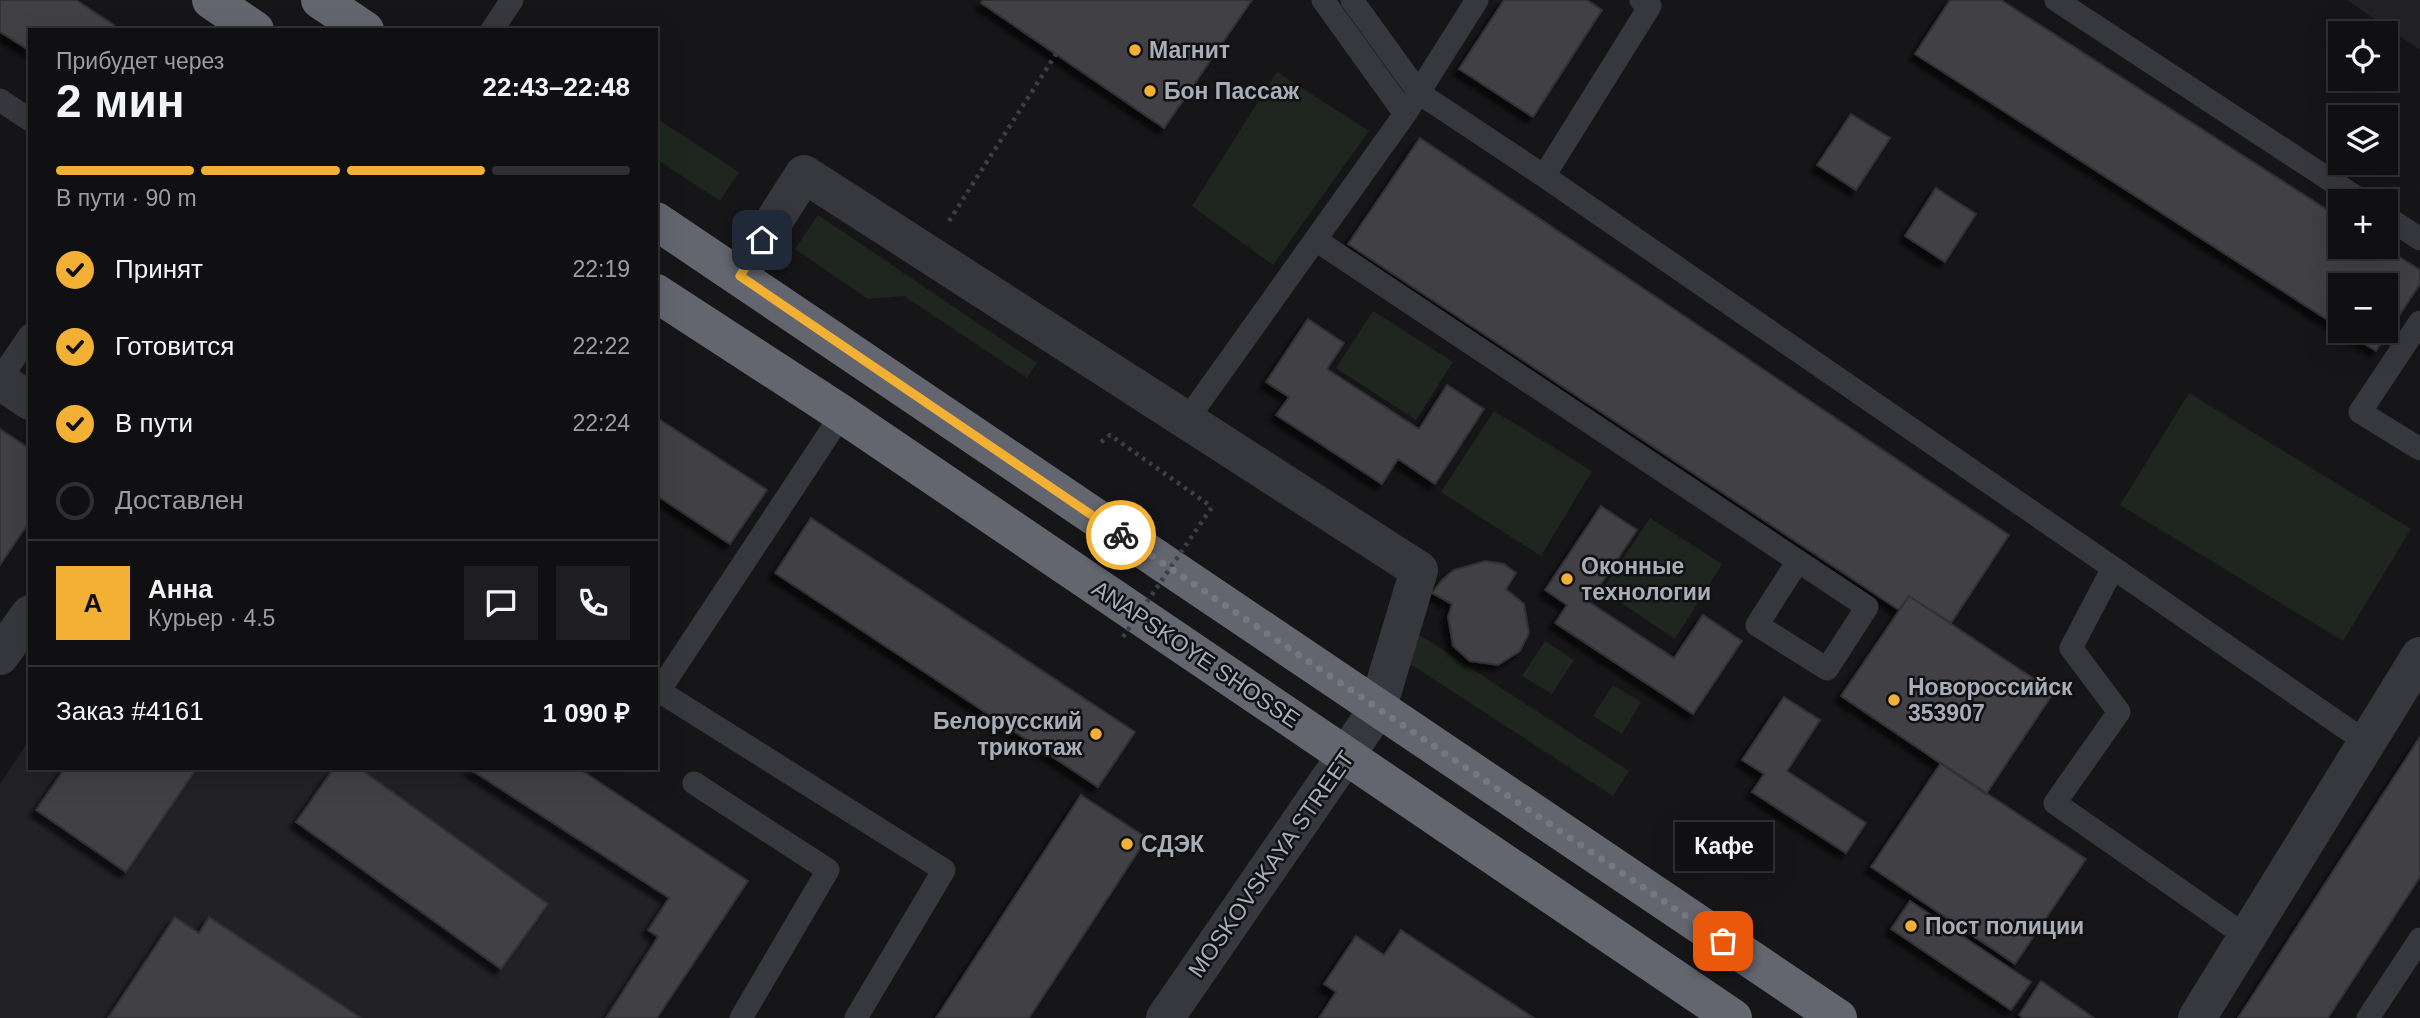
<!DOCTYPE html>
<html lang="ru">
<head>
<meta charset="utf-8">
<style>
  body { margin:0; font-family:Helvetica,sans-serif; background:#1e1e20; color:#f1f3f6; height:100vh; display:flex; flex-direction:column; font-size:26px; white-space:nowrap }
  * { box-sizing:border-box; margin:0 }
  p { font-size:23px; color:#9c9d9f }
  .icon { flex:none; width:38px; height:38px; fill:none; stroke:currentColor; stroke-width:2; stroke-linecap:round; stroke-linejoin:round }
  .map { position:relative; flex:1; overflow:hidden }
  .details { position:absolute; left:28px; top:28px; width:630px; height:742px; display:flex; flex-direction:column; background:#101012; border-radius:0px; box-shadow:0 7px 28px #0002,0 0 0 2px #303032 }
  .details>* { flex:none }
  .fabs { position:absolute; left:2328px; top:21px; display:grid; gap:14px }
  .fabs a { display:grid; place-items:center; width:70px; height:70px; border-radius:0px; background:#101012; box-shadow:0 7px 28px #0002,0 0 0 2px #303032; font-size:35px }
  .pin { position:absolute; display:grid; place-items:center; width:60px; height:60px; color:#fff; margin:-30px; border-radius:14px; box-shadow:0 4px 10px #0006 }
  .courier { position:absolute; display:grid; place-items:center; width:70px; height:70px; margin:-35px; border:5px solid #f2b134; border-radius:50%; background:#fff; color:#222; box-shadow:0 2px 9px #0007 }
  .bubble { position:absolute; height:49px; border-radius:0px; background:#101012; box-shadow:0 7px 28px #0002,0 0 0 2px #303032; font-size:23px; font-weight:800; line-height:49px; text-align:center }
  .overview em { font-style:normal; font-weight:800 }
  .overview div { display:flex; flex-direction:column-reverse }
  .overview { display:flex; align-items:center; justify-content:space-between; height:119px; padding:0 28px }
  h1 { font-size:46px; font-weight:800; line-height:52px }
  .bar { display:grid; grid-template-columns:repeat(4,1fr); gap:10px 7px; align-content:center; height:84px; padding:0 28px }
  .bar i { height:9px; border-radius:5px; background:#303032 }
  .bar .active { background:#f2b134 }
  .bar p { grid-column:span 4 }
  .line { display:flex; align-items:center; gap:18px; padding:0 28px; border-top:2px solid #303032 }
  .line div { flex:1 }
  .round { display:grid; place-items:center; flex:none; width:74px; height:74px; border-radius:0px; background:#1e1e20 }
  ol { padding:0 28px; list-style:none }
  li { display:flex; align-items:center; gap:21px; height:77px }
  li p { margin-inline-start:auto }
  li .icon { padding:7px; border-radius:50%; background:#f2b134; color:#111; stroke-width:4 }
  li:last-child { color:#9c9d9f }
  li i { width:38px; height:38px; border:4px solid #303032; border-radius:50% }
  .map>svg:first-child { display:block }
  .built { fill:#222225 }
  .green { fill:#1e261f }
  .building { fill:#404145; stroke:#303034; stroke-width:2; filter:url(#shadow) }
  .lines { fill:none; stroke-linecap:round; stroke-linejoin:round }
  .path { stroke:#3d3f44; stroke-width:4.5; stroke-dasharray:3.5 5; stroke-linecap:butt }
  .lane { stroke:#37383d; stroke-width:23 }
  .street { stroke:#37383d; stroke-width:38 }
  .highway { stroke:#63666e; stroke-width:38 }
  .path-bridge { stroke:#3d3f44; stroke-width:4.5; stroke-dasharray:3.5 5; stroke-linecap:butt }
  .done { stroke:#757880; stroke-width:7; stroke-dasharray:0 12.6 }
  .route { stroke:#f2b134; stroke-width:9 }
  .poi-dot { fill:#f2b134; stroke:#111113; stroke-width:2.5 }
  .labels { text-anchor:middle; stroke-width:5; stroke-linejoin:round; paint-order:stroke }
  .poi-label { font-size:23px; font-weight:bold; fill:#a8adb8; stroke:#111113; text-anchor:start }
  .street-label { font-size:23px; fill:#a8adb8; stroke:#111113 }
</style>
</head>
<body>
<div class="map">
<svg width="2420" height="1018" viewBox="0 0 2420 1018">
  <defs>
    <filter id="shadow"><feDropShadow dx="-6" dy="6" stdDeviation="2" flood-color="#0009"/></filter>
  </defs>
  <rect width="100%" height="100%" fill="#161618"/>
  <path class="built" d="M2347 0H2420V50Z
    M30 739V768H578L748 881 657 1018H0V784Z"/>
  <path class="green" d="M1277 72 1369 131 1273 265 1192 206Z
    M656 118 739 172 720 201 656 159Z
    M818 215 1037 363 1027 378 904 296 868 299 795 249Z
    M1373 311 1453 362 1416 420 1336 368Z
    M2189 393 2411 529 2343 641 2120 505Z
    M1494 411 1592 471 1541 556 1441 492Z
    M1650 518 1722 564 1675 639 1602 590Z
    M1418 634 1629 771 1613 796 1401 658Z
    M1545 641 1574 660 1552 694 1522 676Z
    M1613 685 1641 702 1622 734 1593 716Z"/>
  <path class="building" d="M0 0H76L114 25 111 30H30V51L0 32Z
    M983 0H1252L1164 128 981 3Z
    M1504 0H1587L1602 10 1533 117 1459 69Z
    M1950 0H2001L2340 218V247H2384L2420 270V284L2376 351 2344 331H2385V285H2340V328L1915 54Z
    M1851 114 1890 138 1856 190 1817 165Z
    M1420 138 2009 535 1951 623 1909 596 1899 610 1348 244Z
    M1936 188 1976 214 1945 262 1905 236Z
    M1308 319 1344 343 1327 369 1419 429 1447 385 1484 409 1435 484 1398 459 1382 484 1276 415 1289 397 1266 382Z
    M656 417 767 490 730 544 656 495Z
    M0 429 30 449V521L0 565Z
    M1601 506 1637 530 1589 602 1674 658 1703 615 1742 641 1693 714 1555 623 1567 605 1545 590Z
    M811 518 1135 732 1098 787 775 573Z
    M1485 561 1504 564 1516 573 1506 589 1524 604 1529 633 1520 651 1498 665 1470 661 1453 646 1448 617 1452 604 1432 593 1442 580 1454 570Z
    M1909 596 2054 692 1986 794 1841 696Z
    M1784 697 1820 720 1787 771 1866 823 1846 853 1752 792 1764 774 1742 760Z
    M2420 737V877L2328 1018H2238Z
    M1941 763 2086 859 2015 964 1871 867Z
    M65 768H197L126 872 36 810Z
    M334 768H359L548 904 501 969 296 822Z
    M468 768H578L748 881 657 1018H606L658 937 648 930 669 898Z
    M1081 795 1147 838 1029 1018H936Z
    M1910 901 2031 982 2011 1010 1891 929Z
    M175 917 199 933 209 917 361 1018H108Z
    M1401 930 1534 1018H1319L1336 992 1324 984 1356 936 1384 955Z
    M2041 981 2094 1018H2023L2019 1015Z"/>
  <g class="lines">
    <path class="path" d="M949 221 1056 54
      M1101 442 1110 435 1212 507"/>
    <path class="lane" d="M1323 0 1405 114
      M1352 0 1419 93 1544 176 2366 742
      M2056 0 2362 201
      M492 30 512 0
      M0 100 30 120
      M1544 176 1650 6 1641 0
      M2385 216 2420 239
      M1316 240 1867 607 1827 669 1757 625 1798 561
      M2420 322 2360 412 2420 449
      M0 379 30 335
      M842 414 659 691 944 870 856 1018
      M1186 421 1405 114 1477 0
      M2113 568 2071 648 2119 712 2055 803 2247 937
      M694 783 828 870 741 1018
      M2368 1018 2420 939"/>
    <path class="street" d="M739 276 804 174 1419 570 1377 710 1165 1018
      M0 381 30 401
      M0 656 30 614
      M2197 1018 2420 656"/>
    <path class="highway" d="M211 0 255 30
      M320 0 365 30
      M656 221 1838 1018
      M656 293 842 414 1733 1018"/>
    <path class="path-bridge" d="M1123 637 1212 507"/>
  </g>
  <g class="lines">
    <path class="done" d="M1121 535 1723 941"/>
    <path class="route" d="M762 240 740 276 1121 535"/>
  </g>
  <g class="poi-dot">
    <circle cx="1135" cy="50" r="7"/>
    <circle cx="1150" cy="91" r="7"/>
    <circle cx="1567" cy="579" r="7"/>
    <circle cx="1894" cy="700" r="7"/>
    <circle cx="1096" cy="734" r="7"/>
    <circle cx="1127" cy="844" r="7"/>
    <circle cx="1911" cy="926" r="7"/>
  </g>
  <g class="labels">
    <g class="poi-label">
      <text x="1149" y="58">Магнит</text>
      <text x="1164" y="99">Бон Пассаж</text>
      <text x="1581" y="574">Оконные<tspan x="1581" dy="26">технологии</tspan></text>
      <text x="1908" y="695">Новороссийск<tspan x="1908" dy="26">353907</tspan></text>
      <text x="1082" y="729" text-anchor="end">Белорусский<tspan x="1082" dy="26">трикотаж</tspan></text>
      <text x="1141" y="852">СДЭК</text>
      <text x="1925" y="934">Пост полиции</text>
    </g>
    <g class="street-label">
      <text transform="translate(1196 654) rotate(34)" y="8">ANAPSKOYE SHOSSE</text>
      <text transform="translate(1271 864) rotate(-55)" y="8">MOSKOVSKAYA STREET</text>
    </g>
  </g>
</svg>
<div class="fabs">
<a><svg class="icon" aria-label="locate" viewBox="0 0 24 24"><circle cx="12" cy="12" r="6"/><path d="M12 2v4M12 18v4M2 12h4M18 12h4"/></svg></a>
<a><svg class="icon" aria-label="layers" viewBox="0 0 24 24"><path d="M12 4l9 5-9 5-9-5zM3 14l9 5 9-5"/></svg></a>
<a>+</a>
<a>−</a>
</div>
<div class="pin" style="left:1723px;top:941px;background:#ea580c"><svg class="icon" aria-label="bag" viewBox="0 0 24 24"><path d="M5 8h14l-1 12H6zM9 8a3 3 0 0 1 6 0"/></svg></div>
<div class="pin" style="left:762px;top:240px;background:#1f2937"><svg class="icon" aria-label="home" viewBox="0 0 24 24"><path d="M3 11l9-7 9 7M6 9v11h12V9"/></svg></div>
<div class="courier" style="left:1121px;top:535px"><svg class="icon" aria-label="bike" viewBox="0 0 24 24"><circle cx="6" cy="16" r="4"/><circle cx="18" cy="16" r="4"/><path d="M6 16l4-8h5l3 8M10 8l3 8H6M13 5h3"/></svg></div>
<div class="bubble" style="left:1675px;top:822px;width:98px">Кафе</div>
<section class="details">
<div class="overview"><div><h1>2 мин</h1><p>Прибудет через</p></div><em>22:43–22:48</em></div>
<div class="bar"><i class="active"></i><i class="active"></i><i class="active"></i><i></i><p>В пути · 90 m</p></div>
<ol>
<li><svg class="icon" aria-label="check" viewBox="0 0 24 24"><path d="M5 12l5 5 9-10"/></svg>Принят<p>22:19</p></li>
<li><svg class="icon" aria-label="check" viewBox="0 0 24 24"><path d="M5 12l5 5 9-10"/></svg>Готовится<p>22:22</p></li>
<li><svg class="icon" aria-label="check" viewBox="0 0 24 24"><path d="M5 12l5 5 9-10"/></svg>В пути<p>22:24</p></li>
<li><i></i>Доставлен</li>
</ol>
<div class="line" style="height:126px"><b class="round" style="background:#f2b134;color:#111">А</b><div><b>Анна</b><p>Курьер · 4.5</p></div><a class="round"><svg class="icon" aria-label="chat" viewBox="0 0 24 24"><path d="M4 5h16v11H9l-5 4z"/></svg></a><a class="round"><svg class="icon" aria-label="phone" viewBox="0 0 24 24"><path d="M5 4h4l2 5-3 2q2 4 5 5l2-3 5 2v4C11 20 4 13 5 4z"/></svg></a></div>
<div class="line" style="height:91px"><div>Заказ #4161</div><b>1 090 ₽</b></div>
</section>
</div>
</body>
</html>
